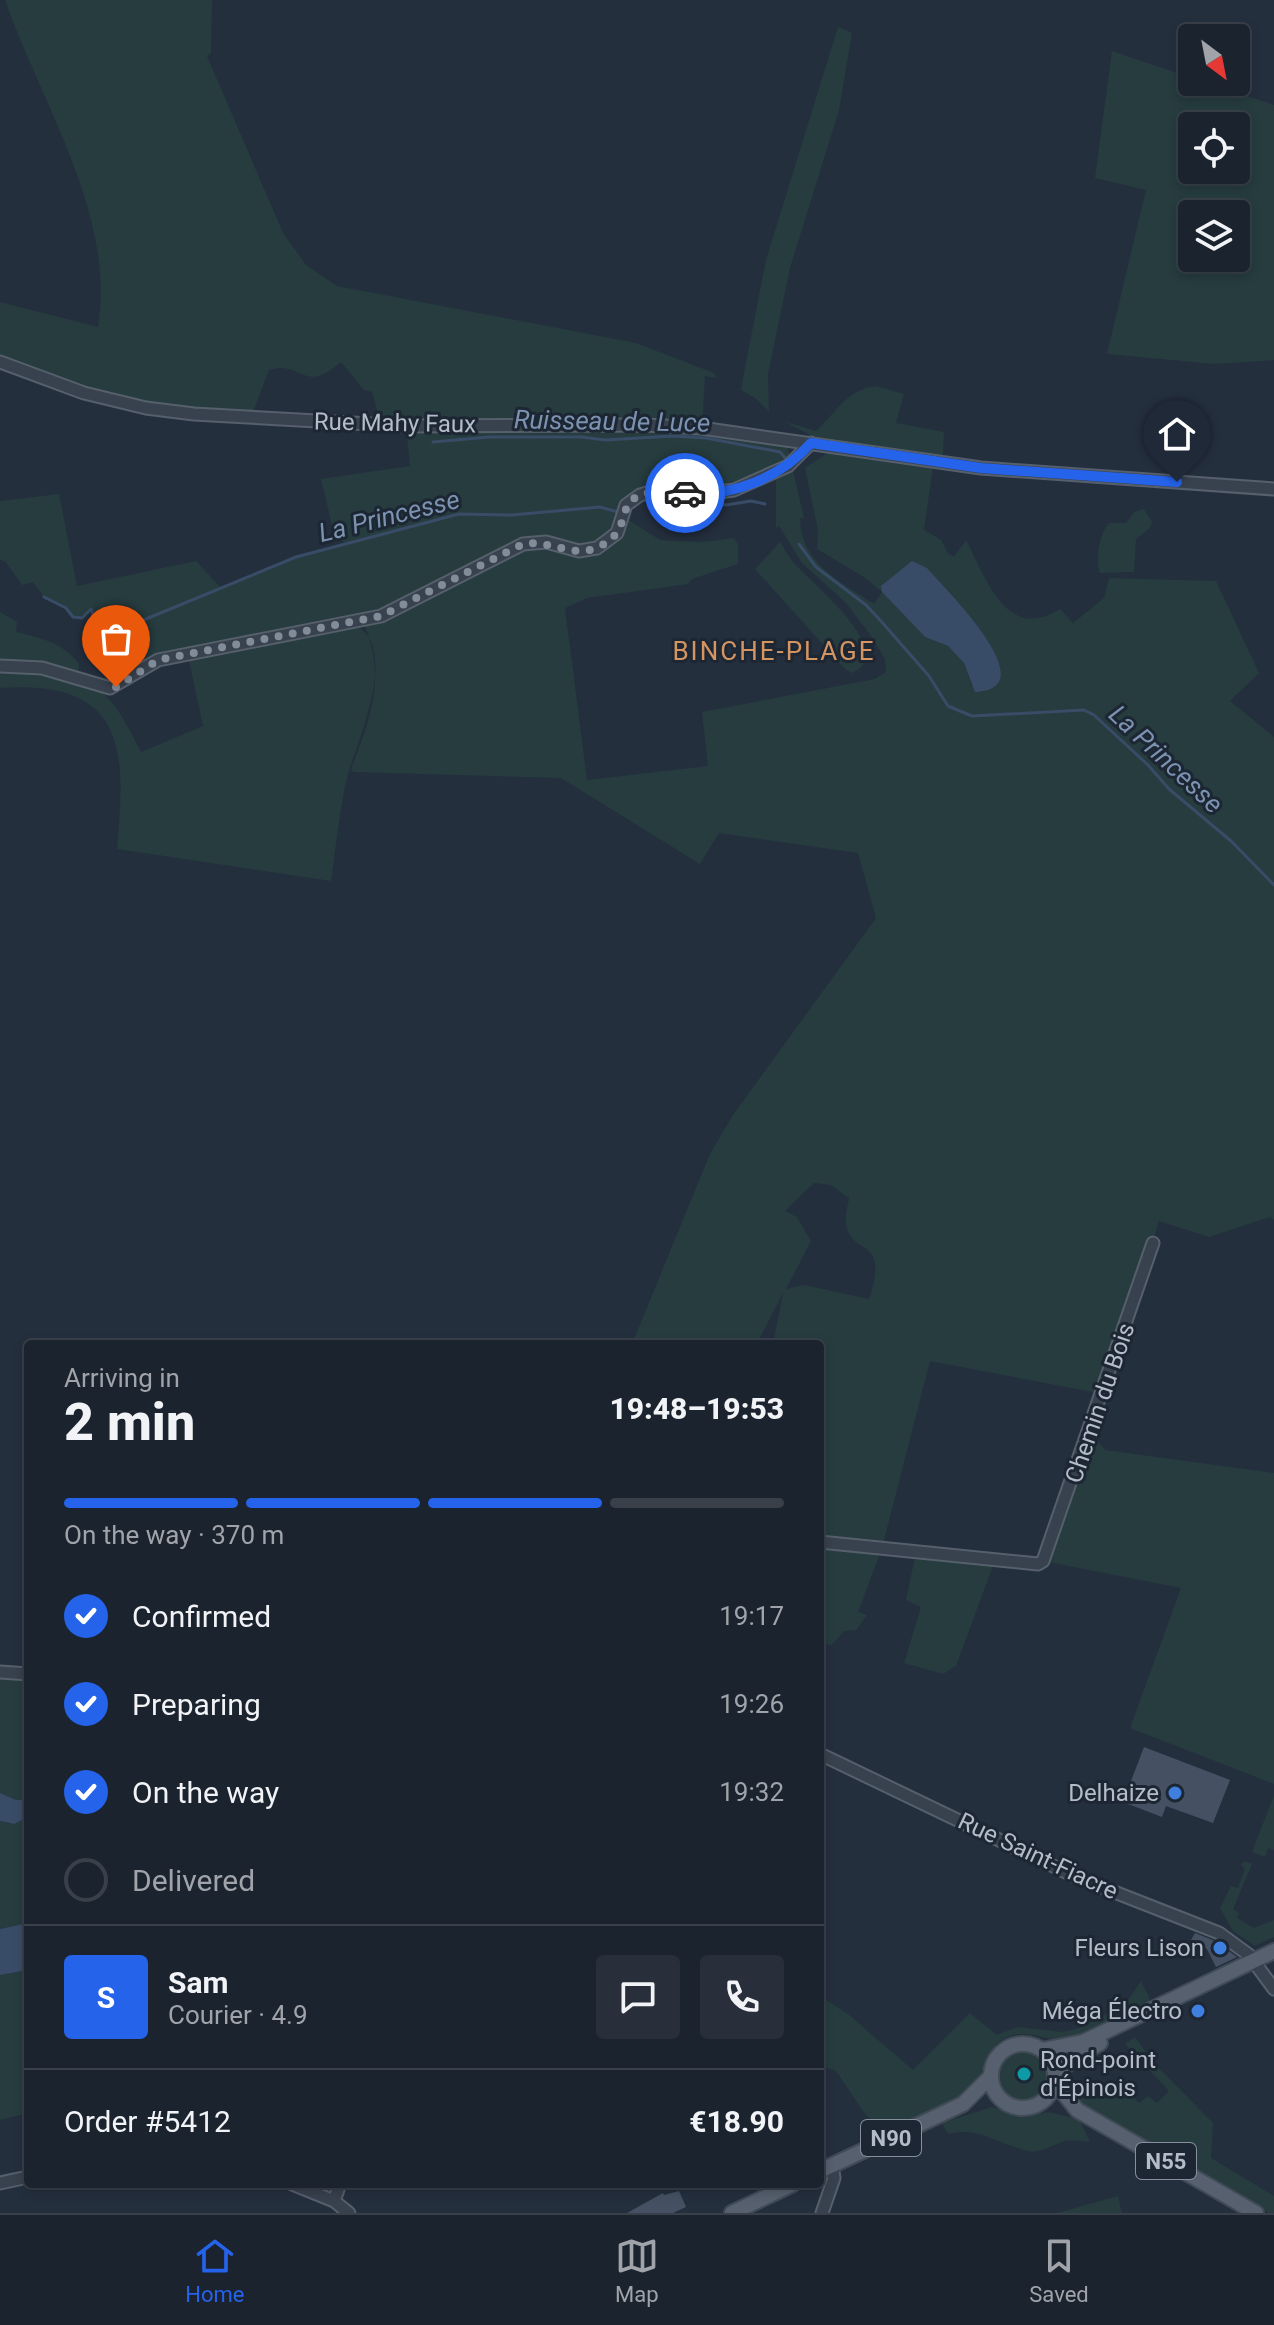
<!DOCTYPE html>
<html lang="en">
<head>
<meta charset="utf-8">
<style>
  body { margin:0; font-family:Roboto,sans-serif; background:#282f3a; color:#f1f3f6; height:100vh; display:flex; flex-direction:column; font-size:30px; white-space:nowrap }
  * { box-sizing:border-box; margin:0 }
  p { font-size:26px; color:#a0a4aa }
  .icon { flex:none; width:44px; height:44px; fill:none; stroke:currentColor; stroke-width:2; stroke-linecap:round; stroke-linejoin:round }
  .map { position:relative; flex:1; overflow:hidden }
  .panel { position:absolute; left:24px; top:1340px; width:800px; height:848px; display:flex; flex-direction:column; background:#1b232e; border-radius:8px; box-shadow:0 4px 12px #0003,0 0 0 2px #39404a }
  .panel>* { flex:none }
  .needle { width:52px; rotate:148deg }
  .fabs { position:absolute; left:1178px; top:24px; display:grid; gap:16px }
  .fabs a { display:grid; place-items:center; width:72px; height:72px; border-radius:8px; background:#1b232e; box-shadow:0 4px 12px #0003,0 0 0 2px #39404a; font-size:40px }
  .pin { position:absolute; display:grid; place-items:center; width:68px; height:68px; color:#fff; margin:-82px -34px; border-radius:50% 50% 50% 0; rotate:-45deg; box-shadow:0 0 8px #0007 }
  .pin .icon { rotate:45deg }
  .courier { position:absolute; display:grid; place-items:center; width:80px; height:80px; margin:-40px; border:6px solid #2563eb; border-radius:50%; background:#fff; color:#222; box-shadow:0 2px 10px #0007 }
  .headline em { font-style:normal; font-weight:800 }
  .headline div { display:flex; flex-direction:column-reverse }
  .headline { display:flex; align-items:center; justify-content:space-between; height:136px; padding:0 40px }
  h1 { font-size:52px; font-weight:800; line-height:60px }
  .bar { display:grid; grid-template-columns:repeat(4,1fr); gap:12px 8px; align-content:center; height:96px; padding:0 40px }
  .bar i { height:10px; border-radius:6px; background:#39404a }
  .bar .on { background:#2563eb }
  .bar p { grid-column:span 4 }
  .line { display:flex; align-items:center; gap:20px; padding:0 40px; border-top:2px solid #39404a }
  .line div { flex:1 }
  .round { display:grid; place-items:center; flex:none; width:84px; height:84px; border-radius:8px; background:#282f3a }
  ol { padding:0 40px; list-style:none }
  li { display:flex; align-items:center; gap:24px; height:88px }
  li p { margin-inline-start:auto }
  li .icon { padding:8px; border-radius:50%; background:#2563eb; color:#fff; stroke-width:4 }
  li:last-child { color:#a0a4aa }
  li i { width:44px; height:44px; border:4px solid #39404a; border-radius:50% }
  .dock { display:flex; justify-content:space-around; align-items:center; height:112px; border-top:2px solid #39404a; background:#1b232e; font-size:22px; color:#a0a4aa }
  .dock a { display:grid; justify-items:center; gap:4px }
  .dock .on { color:#2563eb }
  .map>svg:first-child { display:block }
  .green { fill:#263c3f; fill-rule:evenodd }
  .water { fill:#394c67 }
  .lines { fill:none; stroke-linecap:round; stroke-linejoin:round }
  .stream { stroke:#394c67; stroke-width:3 }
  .building { fill:#455162 }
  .minor-casing { stroke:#565f6c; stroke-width:15 }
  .major-casing { stroke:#414a57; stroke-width:18 }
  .minor { stroke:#38414e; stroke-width:11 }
  .major { stroke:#56606e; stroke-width:14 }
  .done { stroke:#828b98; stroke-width:8; stroke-dasharray:0 14.4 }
  .route { stroke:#2563eb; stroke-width:10 }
  .shop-dot { fill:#3f7fe0; stroke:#1d2633; stroke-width:3 }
  .culture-dot { fill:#0f9aa8; stroke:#1d2633; stroke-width:3 }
  .labels { text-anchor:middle; stroke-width:6; stroke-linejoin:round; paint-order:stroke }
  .shield { fill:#1d2633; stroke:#878f9c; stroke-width:2 }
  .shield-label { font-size:22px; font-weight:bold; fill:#b4bcc9 }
  .street-label { font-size:24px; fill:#b4bcc9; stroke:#1d2633 }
  .poi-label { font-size:24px; fill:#b4bcc9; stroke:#1d2633; text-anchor:end }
  .water-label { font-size:26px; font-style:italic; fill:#7c92b1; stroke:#1d2633 }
  .neighbourhood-label { font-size:26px; letter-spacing:2px; fill:#d59563; stroke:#1d2633 }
</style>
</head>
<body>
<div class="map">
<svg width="1274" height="2213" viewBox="0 0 1274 2213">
  <rect width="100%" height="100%" fill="#242f3e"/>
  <path class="green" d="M5 0H212L211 53 207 56 283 233 306 265 337 286 636 343 714 373 717 378 705 376 702 428 787 445 804 518H800C800 563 841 582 874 604L882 592 864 577 817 549 818 530 805 468 829 452 933 467 924 530 941 540 948 553 954 557 966 540C986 578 1006 643 1060 609L1073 623 1104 598 1109 578 1216 581 1259 673 1230 701 1274 737V1220L1270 1217 1209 1237 1159 1221 1103 1394 930 1361 882 1548 858 1612 867 1615 856 1630 844 1631 832 1645 820 1643V1344H773L783 1293 757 1344H632L710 1154 733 1115 876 918 858 853 719 833 700 864 561 778 354 772 351 770C371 714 387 679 363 621L166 658 120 683 111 654 112 623 94 617 91 610 82 618 73 617 66 608 44 597 33 582 22 585 5 561 0 560V501L59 494 77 586 196 561 221 588 296 557 348 545 334 534 321 479 410 466 406 427 381 425 372 392 364 390 341 362C303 396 303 359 269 370L253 412H177L172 406C112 401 57 377 0 357V302L98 327C116 215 41 103 5 0ZM776 473V528L779 526 802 563 846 603 871 636 885 659 886 672 875 679 702 712 708 766 587 780 565 608 587 598 688 584 692 579 738 564V544L734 538 703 542 660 540 624 517 640 495 734 490ZM882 592 1000 680 972 686 964 663 948 646 925 637ZM814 1183 831 1185 849 1198C848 1205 845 1215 846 1223 850 1258 891 1234 869 1299L804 1285 786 1289 811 1241 797 1217 785 1211Z
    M838 27 852 33 839 110 790 268 768 374 769 411 755 398 741 390 743 378 766 260Z
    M1112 51 1192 78V82H1204L1274 105V360L1214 364 1107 354 1146 190 1095 178ZM1236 126V170H1192V126ZM1192 214H1236V258H1192Z
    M876 386 904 394 896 423 944 432 943 454 936 459 826 443 783 421 816 431C835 414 847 389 876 386Z
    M1144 509 1152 522 1150 528 1136 539 1134 572 1100 573C1095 560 1099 534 1109 523H1126L1134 512Z
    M780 542C784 548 788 556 794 563 809 581 900 652 852 673L845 669 755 569Z
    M0 612 17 622 16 632C40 638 63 642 79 664L78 675 0 664Z
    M353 625C403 643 355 747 347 778 339 812 336 847 331 881L117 849C126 749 127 680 0 688V668C23 668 87 678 104 694 121 710 130 732 141 752L203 726 188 656Z
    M1090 1432 1105 1450 1274 1473V1784L1130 1728 1181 1588 1043 1561Z
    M916 1552 995 1560 956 1666 943 1674 904 1663 921 1607 906 1600Z
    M0 1679 28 1681V1800H16L0 1793Z
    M1274 1795V1850L1268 1848 1265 1857 1252 1852Z
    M25 1817H28V1923L0 1929V1821C9 1825 18 1824 25 1817Z
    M1244 1861 1252 1864 1233 1909 1239 1913 1237 1918 1254 1928 1274 1920V1937L1255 1946 1233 1931 1220 1908 1231 1886 1238 1888 1245 1869 1241 1865Z
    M28 1970V2113L0 2120V1975Z
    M1141 1981 1151 2002 1148 2003C1125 2014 1101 2030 1076 2038 1049 2046 1029 2026 1005 2038 984 2049 987 2072 971 2087 952 2105 908 2119 883 2131L865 2114 836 2071 827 2068 820 2071V1996L848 2014 913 2070 970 2013 997 2035 1017 2027 1063 2032 1079 2028 1124 2006Z
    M1135 2037 1153 2062 1213 2123 1211 2158 1274 2196V2213H1269L1082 2105 1070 2093 1088 2079 1107 2099 1123 2087 1139 2103 1148 2096 1157 2103 1169 2091 1125 2044Z
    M1000 2076a24 24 0 1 1 48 0a24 24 0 1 1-48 0Z
    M992 2107 1021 2117 1048 2112 1079 2119 1090 2142C1082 2141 1073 2140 1065 2141 1053 2144 1040 2154 1028 2151 999 2145 979 2126 948 2134L942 2123Z
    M1118 2196 1122 2213H1057Z"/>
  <path class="water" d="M912 561 927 568C942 586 1049 689 975 692L964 663 948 646 925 637 882 592 881 586Z
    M0 1793 16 1800H28V1817L14 1824 0 1821Z
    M28 1923V1970L0 1975V1929Z"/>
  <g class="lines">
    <path class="stream" d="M433 442 489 437H582L605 440 673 436 706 438 780 452 786 459
      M700 499 726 505 751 501 765 504
      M799 544 816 567 866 605 880 620 929 676 948 706 972 716 1084 710 1094 715 1148 765 1169 789 1231 841 1274 885
      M44 597 66 608 73 617 82 618 91 609 94 617 129 626 296 557 459 514 512 515 600 507 618 512"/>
  </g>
  <path class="building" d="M1144 1747 1230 1780 1213 1823 1166 1806 1162 1817 1123 1802Z
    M1195 1933 1215 1941 1237 1957 1216 1967 1207 1949 1191 1940Z
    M679 2191 686 2207 673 2213H627L663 2193 664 2195Z"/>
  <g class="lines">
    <defs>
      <path id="minor" d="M0 362 84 393 146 408 194 414 406 426 645 425 701 428 981 468 1274 489
        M0 666 42 668 110 688 158 660 381 616 523 544 546 542 579 551 597 548 617 533 626 505 640 495 654 491 704 494 734 490 788 466 811 443
        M820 1542 1038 1564 1043 1561 1153 1243
        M0 1672 28 1674
        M820 1754 1076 1877 1219 1933 1249 1955 1274 1989
        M0 2183 28 2177
        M292 2184 334 2201 349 2213
        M334 2201 340 2184
        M822 2213 834 2178 832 2165"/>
      <path id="major" d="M991 2076a32 32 0 1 1 64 0a32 32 0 1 1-64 0Z
        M1042 2050 1083 2042 1274 1951
        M1055 2077 1072 2060 1100 2043
        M1055 2082 1077 2110 1256 2213
        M820 2171 963 2104 991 2076
        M732 2213 793 2184"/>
    </defs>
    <use href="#minor" class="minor-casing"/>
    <use href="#major" class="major-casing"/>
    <use href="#minor" class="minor"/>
    <use href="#major" class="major"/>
  </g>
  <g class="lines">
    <path class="done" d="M116 687 158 660 381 616 523 544C548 539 573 558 596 548 646 528 596 484 685 493"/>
    <path class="route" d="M685 493C733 497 780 478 811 443L981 468 1177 482"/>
  </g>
  <g class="shop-dot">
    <circle cx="1175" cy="1793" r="8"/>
    <circle cx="1220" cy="1948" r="8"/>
    <circle cx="1198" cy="2011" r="8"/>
  </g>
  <circle class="culture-dot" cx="1024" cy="2074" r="8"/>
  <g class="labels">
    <g class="shield">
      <rect x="861" y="2120" width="60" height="36" rx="6"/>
      <rect x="1136" y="2143" width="60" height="36" rx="6"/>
    </g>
    <g class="shield-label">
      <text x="891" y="2146">N90</text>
      <text x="1166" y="2169">N55</text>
    </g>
    <g class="street-label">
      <text transform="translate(395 423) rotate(1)" y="8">Rue Mahy Faux</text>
      <text transform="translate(1100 1403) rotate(-71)" y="8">Chemin du Bois</text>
      <text transform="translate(1038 1856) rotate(25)" y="8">Rue Saint-Fiacre</text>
    </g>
    <g class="poi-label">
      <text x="1159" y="1801">Delhaize</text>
      <text x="1204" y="1956">Fleurs Lison</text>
      <text x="1182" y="2019">Méga Électro</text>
      <text x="1040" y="2068" text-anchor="start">Rond-point<tspan x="1040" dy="28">d'Épinois</tspan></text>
    </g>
    <g class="water-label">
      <text transform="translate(612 421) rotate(1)" y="9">Ruisseau de Luce</text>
      <text transform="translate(389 516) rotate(-14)" y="9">La Princesse</text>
      <text transform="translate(1166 759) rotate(43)" y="9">La Princesse</text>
    </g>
    <g class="neighbourhood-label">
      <text x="774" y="660">BINCHE-PLAGE</text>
    </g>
  </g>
</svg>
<div class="fabs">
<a><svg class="needle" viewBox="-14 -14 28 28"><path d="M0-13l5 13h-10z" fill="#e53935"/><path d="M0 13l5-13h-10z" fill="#a0a4aa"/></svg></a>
<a><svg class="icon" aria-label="locate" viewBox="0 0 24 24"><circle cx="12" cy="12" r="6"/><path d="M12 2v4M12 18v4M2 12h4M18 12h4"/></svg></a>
<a><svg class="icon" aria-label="layers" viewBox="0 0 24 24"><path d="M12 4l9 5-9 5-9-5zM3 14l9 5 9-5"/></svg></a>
</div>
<div class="pin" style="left:116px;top:687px;background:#ea580c"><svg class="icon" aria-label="bag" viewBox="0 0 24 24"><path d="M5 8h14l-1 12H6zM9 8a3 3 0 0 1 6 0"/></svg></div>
<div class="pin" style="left:1177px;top:482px;background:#1f2937"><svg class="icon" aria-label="home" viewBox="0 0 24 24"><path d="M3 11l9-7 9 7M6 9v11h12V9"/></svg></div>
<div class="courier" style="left:685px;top:493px"><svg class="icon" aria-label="car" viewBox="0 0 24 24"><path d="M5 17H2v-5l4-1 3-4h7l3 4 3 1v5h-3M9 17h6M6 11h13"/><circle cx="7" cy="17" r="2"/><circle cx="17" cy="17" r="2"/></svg></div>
<section class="panel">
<div class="headline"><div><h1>2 min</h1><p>Arriving in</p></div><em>19:48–19:53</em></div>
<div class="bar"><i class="on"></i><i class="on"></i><i class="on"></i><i></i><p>On the way · 370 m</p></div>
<ol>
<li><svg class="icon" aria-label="check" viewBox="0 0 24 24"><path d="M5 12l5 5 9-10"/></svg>Confirmed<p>19:17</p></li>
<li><svg class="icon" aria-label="check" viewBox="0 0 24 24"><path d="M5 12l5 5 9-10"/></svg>Preparing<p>19:26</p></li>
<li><svg class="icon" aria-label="check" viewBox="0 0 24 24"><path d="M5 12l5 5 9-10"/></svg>On the way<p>19:32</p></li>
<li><i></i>Delivered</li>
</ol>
<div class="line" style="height:144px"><b class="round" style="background:#2563eb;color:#fff">S</b><div><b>Sam</b><p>Courier · 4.9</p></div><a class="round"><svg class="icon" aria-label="chat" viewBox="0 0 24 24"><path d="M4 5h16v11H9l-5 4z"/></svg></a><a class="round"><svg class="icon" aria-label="phone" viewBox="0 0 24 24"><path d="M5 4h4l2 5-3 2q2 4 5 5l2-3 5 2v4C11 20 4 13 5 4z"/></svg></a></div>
<div class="line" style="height:104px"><div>Order #5412</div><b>€18.90</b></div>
</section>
</div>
<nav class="dock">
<a class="on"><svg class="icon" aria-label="home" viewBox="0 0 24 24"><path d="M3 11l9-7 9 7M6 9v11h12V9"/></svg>Home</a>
<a><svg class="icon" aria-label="map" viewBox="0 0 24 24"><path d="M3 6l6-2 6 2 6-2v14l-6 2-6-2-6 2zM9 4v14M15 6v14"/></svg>Map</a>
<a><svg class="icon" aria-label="saved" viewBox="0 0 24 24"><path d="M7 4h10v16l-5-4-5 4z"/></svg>Saved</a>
</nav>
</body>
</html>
